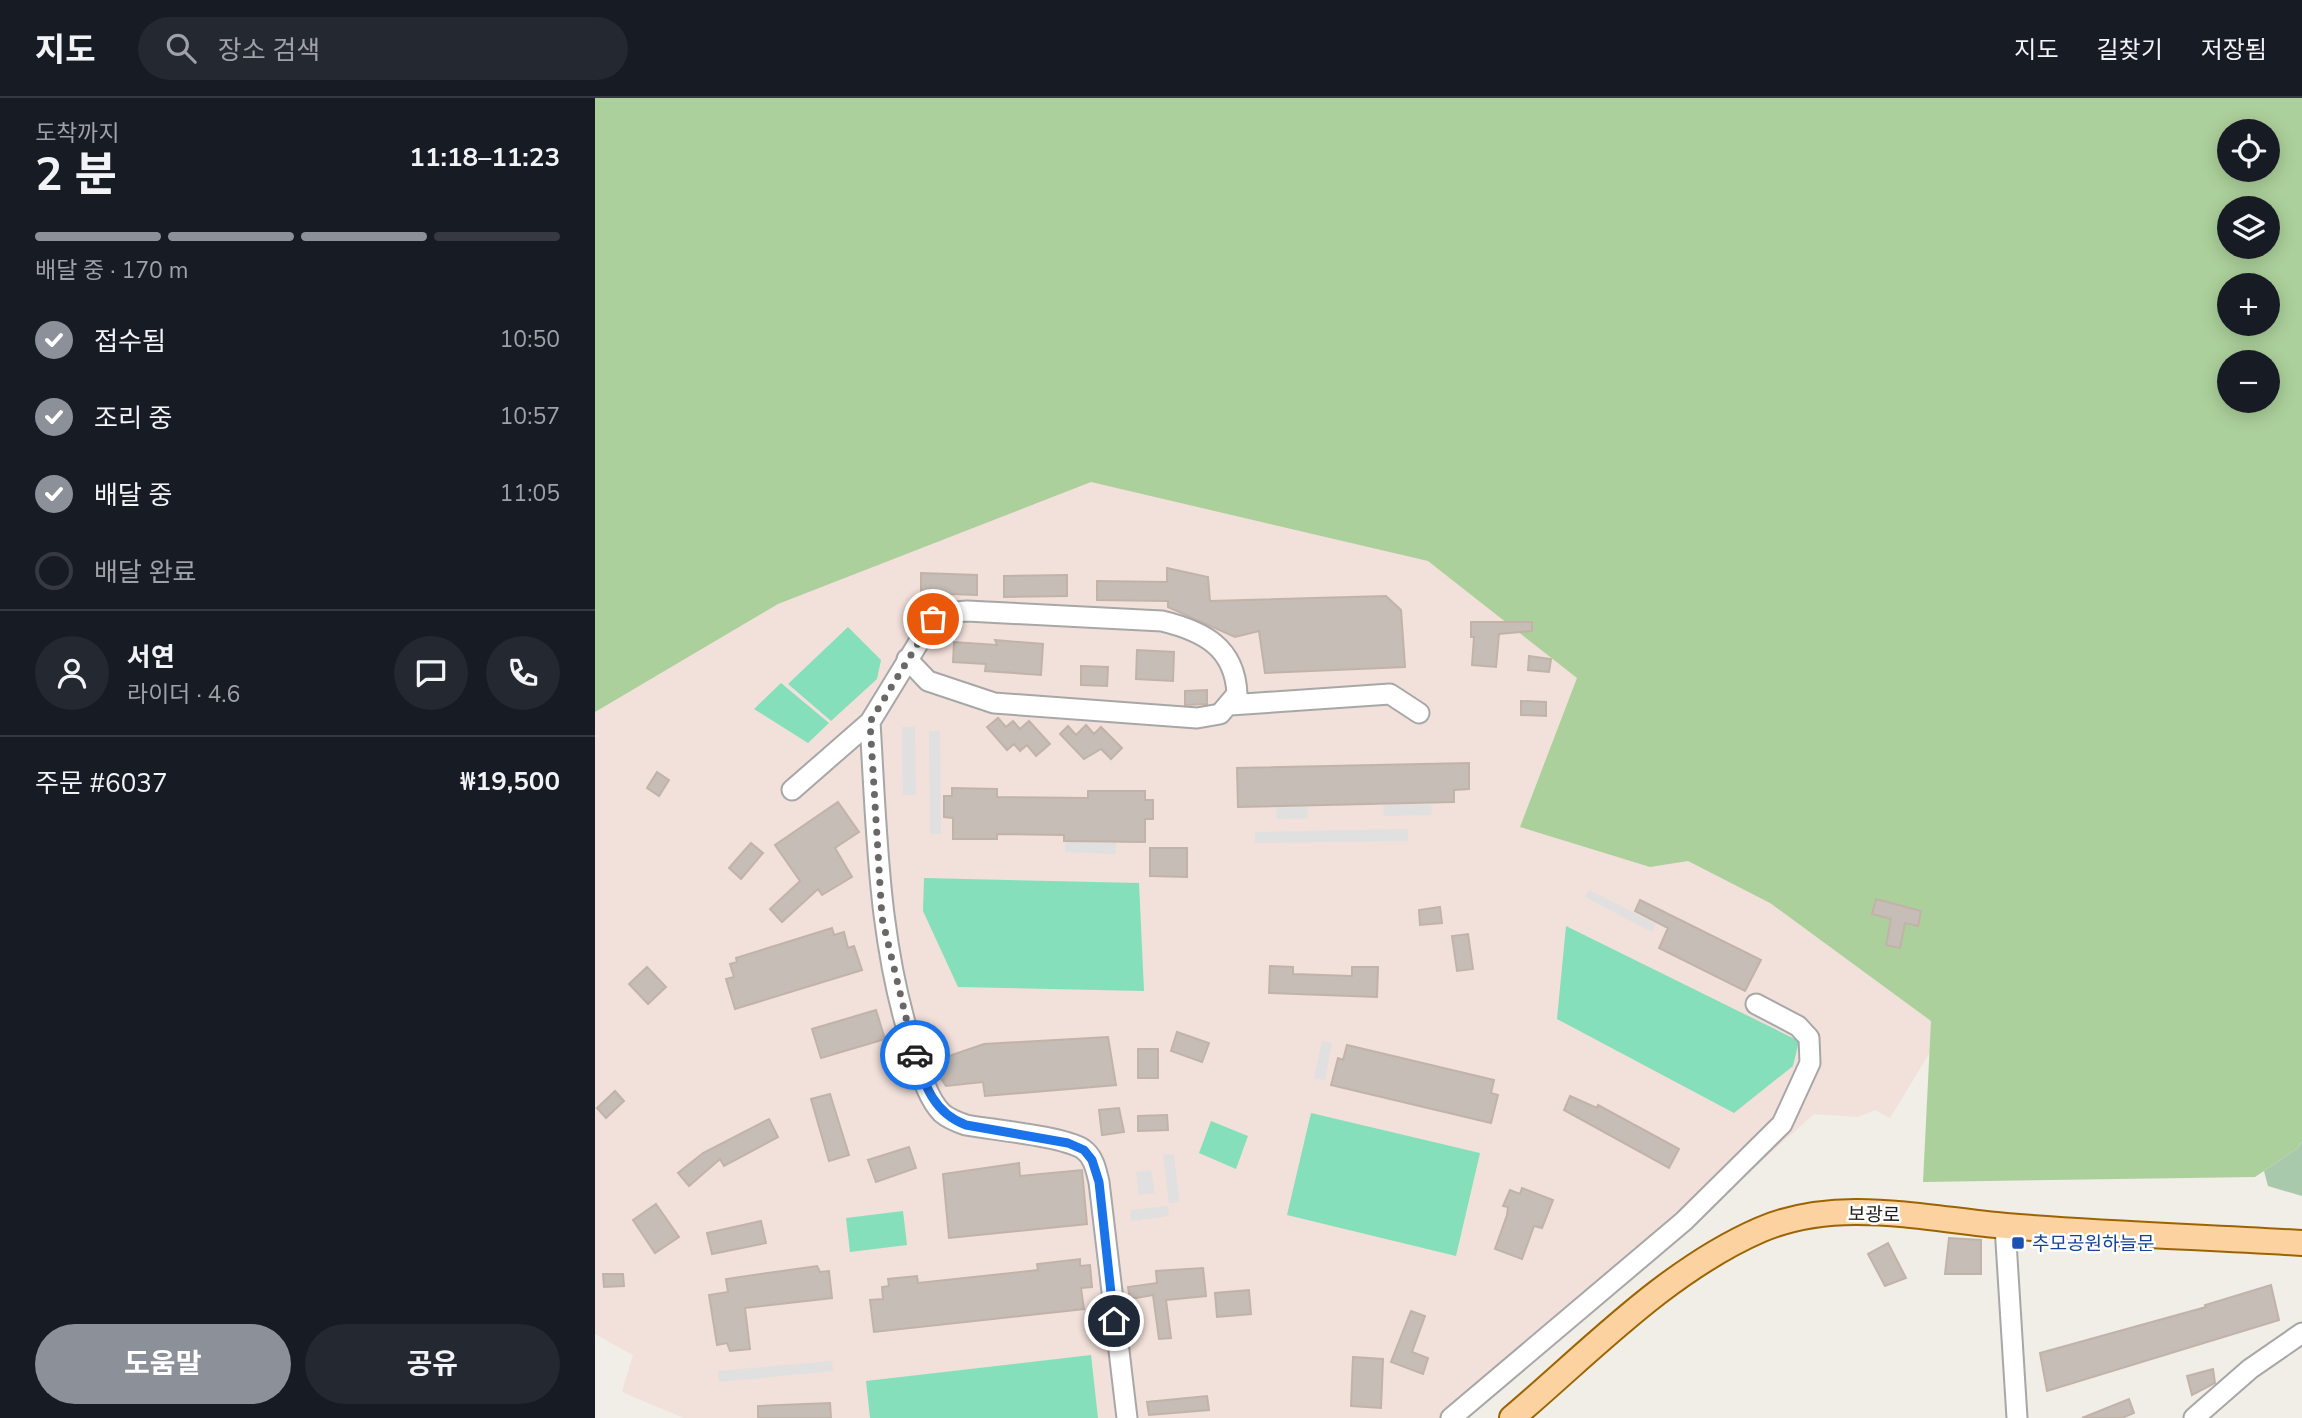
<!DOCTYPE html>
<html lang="ko">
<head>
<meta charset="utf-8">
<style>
  body { margin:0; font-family:"Nunito Sans","Noto Sans KR",sans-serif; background:#242831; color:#f1f3f6; height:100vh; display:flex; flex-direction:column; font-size:26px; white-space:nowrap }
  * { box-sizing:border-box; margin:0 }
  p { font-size:23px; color:#9ea1a6 }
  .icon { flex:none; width:38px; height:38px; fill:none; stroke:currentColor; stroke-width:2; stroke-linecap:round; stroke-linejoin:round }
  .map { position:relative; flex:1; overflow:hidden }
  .details { display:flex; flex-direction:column; background:#171b24; width:595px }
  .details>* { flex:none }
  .tools { position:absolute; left:1622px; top:21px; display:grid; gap:14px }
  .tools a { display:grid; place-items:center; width:63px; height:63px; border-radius:50%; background:#171b24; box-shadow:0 4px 18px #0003; font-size:35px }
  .pin { position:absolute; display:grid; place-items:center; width:60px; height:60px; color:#fff; margin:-30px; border:4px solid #fff; border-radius:50%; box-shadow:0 2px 7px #0007 }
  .courier { position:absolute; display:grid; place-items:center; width:70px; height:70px; margin:-35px; border:5px solid #1a73e8; border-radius:50%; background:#fff; color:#222; box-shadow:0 2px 9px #0007 }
  .overview em { font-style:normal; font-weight:700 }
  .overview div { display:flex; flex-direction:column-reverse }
  .overview { display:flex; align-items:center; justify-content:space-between; height:119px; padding:0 35px }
  h1 { font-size:46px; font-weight:700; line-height:52px }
  .bar { display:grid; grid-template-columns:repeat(4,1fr); gap:10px 7px; align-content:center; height:84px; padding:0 35px }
  .bar i { height:9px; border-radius:5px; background:#363941 }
  .bar .selected { background:#8c9099 }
  .bar p { grid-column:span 4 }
  .line { display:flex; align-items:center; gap:18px; padding:0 35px; border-top:2px solid #363941 }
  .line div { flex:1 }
  .round { display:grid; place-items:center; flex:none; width:74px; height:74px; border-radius:37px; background:#242831 }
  ol { padding:0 35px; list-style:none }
  li { display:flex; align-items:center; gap:21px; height:77px }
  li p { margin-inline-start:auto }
  li .icon { padding:7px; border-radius:50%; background:#8c9099; color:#fff; stroke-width:4 }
  li:last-child { color:#9ea1a6 }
  li i { width:38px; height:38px; border:4px solid #363941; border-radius:50% }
  .cta { display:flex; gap:14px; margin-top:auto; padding:14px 35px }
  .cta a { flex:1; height:80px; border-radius:42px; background:#8c9099; color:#fff; font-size:28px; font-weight:700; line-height:80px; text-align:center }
  .cta a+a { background:#242831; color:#f1f3f6 }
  header { display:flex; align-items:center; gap:42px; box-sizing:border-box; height:98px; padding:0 35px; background:#171b24; border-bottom:2px solid #363941 }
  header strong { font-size:33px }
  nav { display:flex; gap:38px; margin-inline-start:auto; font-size:24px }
  .search { width:490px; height:63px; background:#242831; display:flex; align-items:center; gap:18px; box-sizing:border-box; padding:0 24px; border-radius:38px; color:#9ea1a6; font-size:26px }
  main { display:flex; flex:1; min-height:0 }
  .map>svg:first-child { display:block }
  .military { fill:#f2e0da }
  .forest { fill:#acd09b; fill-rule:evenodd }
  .cemetery { fill:#a8c9ac }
  .pitch { fill:#85dfba }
  .parking { fill:#e0e0e0 }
  .building { fill:#c5bdb6; stroke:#c2b3a9; stroke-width:2 }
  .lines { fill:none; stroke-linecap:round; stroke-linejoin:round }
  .minor-casing { stroke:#a7a7a7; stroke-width:23 }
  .major-casing { stroke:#9c6400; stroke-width:28 }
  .minor { stroke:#fff; stroke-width:19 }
  .major { stroke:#fcd2a0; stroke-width:24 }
  .done { stroke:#696866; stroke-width:7; stroke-dasharray:0 12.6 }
  .route { stroke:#1a73e8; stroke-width:9 }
  .transit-dot { fill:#1a4fb4; stroke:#fff; stroke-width:2.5 }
  .labels { text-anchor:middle; stroke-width:5; stroke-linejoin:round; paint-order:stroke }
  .street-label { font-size:19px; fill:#202020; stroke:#fff }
  .transit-label { font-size:19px; fill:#164399; stroke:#fff; text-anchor:start }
</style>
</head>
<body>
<header>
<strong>지도</strong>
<div class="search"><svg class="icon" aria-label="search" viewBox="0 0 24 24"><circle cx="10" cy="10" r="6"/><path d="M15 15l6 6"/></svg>장소 검색</div>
<nav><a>지도</a><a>길찾기</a><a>저장됨</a></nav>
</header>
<main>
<section class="details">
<div class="overview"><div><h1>2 분</h1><p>도착까지</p></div><em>11:18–11:23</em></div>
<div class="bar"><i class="selected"></i><i class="selected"></i><i class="selected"></i><i></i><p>배달 중 · 170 m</p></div>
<ol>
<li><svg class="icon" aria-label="check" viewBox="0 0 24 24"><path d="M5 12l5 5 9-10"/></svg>접수됨<p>10:50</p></li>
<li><svg class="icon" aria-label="check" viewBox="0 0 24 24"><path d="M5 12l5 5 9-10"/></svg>조리 중<p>10:57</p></li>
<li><svg class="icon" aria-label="check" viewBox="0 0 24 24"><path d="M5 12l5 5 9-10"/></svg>배달 중<p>11:05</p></li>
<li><i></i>배달 완료</li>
</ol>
<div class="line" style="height:126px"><a class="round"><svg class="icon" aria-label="person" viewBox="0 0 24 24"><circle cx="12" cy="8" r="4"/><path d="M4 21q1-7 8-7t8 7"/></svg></a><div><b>서연</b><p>라이더 · 4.6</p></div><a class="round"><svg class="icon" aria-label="chat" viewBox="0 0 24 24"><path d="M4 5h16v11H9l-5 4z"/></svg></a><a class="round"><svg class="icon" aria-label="phone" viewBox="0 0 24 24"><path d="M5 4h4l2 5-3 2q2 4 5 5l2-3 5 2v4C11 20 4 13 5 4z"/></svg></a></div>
<div class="line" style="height:91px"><div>주문 #6037</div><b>₩19,500</b></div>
<div class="cta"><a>도움말</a><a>공유</a></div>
</section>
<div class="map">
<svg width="1707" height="1320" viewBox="0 0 1707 1320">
  <rect width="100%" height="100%" fill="#f1ede7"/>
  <path class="military" d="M356 359 795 433 1224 625 1343 941 1295 1020 1280 1012 1263 1019 1219 1016 1106 1117 865 1320H89L27 1294 38 1257 0 1236V535Z"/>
  <path class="forest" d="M0 0H1707V1043L1703 1050 1660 1079 1328 1084 1336 923 1175 805 1093 763 1055 769 925 729 982 580 833 463 496 384 183 506 0 614ZM1634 33H1673V72H1634ZM1634 110H1673V149H1634ZM1634 187H1673V226H1634ZM1634 264H1673V303H1634Z"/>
  <path class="cemetery" d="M1707 1043V1098L1673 1088 1669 1073 1703 1050Z"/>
  <path class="pitch" d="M253 529 286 562 282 581 236 623 193 586Z
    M186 585 234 625 213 645 159 611Z
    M329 780 544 785 549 893 363 889 328 813Z
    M971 828 1204 943 1198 968 1139 1015 962 921Z
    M716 1015 885 1055 861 1158 692 1117Z
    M616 1023 653 1038 641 1071 604 1055Z
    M308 1113 312 1147 255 1154 251 1120Z
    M496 1257 503 1320H275L271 1283Z"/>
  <path class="parking" d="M307 629H320L321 697H308Z
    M334 633H345L346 736H335Z
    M836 706 837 717 789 718 788 707Z
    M712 708 713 720 682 721 681 709Z
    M813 731V743L660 745V734Z
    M470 743 521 745 520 756 470 754Z
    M994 792 1061 826 1057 834 990 799Z
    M727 943 737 945 730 982 719 980Z
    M579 1056 584 1104 574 1105 568 1057Z
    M556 1072 560 1095 544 1097 541 1074Z
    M573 1108 574 1118 536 1123 535 1112Z
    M237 1263 238 1273 124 1284 123 1273Z"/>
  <path class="building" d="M572 470 613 479 615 503 791 498 806 512 810 569 670 575 664 533 640 539 573 509V503L502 502V483L572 484Z
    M326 475 382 477V497L326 495Z
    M472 477V498L409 499V478Z
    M876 524H937V533L904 536 901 569 877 567 879 539H876Z
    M400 542 448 546 446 577 390 573 391 566 358 564 359 544 402 547Z
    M542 552 579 554 578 583 541 581Z
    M934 558 956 561 954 574 933 572Z
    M486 568 513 569 512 588 486 587Z
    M612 592V606L590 607V593Z
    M926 603 951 604V618L926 617Z
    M403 620 411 629 418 623 425 631 434 623 455 646 441 658 432 647 425 653 419 646 412 652 392 629Z
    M491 627 499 636 506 629 527 650 516 661 506 651 489 661 465 636 473 628 481 637Z
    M874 665V691L859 692V704L643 709 642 670Z
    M62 674 74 682 64 698 52 690Z
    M357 690 402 691V699L493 700V693H550V702H558V721H550V744L469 743V737L402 736V741H358V720L349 719V698H357Z
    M243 704 264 734 240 750 257 779 227 797 223 791 187 824 175 811 205 783 180 747Z
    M156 745 168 755 146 781 134 770Z
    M555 750H592V779L555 778Z
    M1281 801 1326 813 1323 828 1310 825 1305 850 1291 847 1296 821 1277 816Z
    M1045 802 1166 862 1150 893 1064 850 1073 830 1040 813Z
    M845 809 847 825 825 827 824 812Z
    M237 830 239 837 249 834 253 850 259 848 267 872 140 911 131 881 139 879 135 866 142 864 141 860Z
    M873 836 878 871 862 873 857 838Z
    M675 868 698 869V876L757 878V869H783L782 899 674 895Z
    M52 869 71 889 53 906 34 886Z
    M281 912 290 941 226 960 217 931Z
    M582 934 614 945 607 964 576 953Z
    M513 939 521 987 390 998 388 984 351 988 341 973 344 965 357 957 389 946Z
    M752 947 899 982 896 995 903 997 896 1025 736 987 743 960 748 962Z
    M543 951H563V980H543Z
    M20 993 29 1003 11 1020 2 1010Z
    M235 996 254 1057 234 1063 216 1001Z
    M975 998 1002 1010 1003 1007 1084 1051 1074 1070 969 1012Z
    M524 1010 529 1034 507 1037 504 1012Z
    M572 1017 573 1032 543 1033V1018Z
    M174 1021 183 1039 129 1068 125 1061 94 1088 83 1075 108 1055Z
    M314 1049 321 1070 281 1084 273 1062Z
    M424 1065 425 1078 487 1072 492 1126 354 1140 348 1076Z
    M927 1090 958 1102 947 1130 939 1128 927 1161 900 1151 912 1117 913 1109 908 1108 915 1092 925 1096Z
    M61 1106 84 1139 60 1155 38 1122Z
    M166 1123 171 1145 117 1156 112 1135Z
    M1354 1140 1386 1142V1176H1350Z
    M1293 1145 1311 1180 1290 1188 1273 1156Z
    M485 1161V1168L495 1167 497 1189 486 1190 489 1211 279 1234 275 1202 288 1201 287 1189 294 1188 293 1181 322 1178 323 1185 443 1172 442 1166Z
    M222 1168 225 1174 234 1173 237 1200 150 1210 155 1251 135 1253 132 1245 122 1247 114 1197 133 1194 131 1181Z
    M608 1170 611 1198 571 1202 576 1240 564 1241 558 1197 535 1201 533 1189 562 1185 561 1173Z
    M8 1176H28L29 1188 9 1189Z
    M1676 1187 1684 1222 1452 1293 1445 1255 1611 1209 1610 1207Z
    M654 1192 656 1216 622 1219 620 1195Z
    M816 1213 830 1218 817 1254 833 1260 828 1276 796 1264Z
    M758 1259 788 1261 786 1310 756 1308Z
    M1618 1271 1620 1285 1597 1297 1592 1278Z
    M612 1298 614 1312 554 1317 552 1304Z
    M1534 1301 1539 1315 1527 1320H1487Z
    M235 1305 236 1320H163V1308Z"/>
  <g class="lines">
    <defs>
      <path id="minor" d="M635 607 795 596 824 615
        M275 624C282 737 283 849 320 957 326 976 333 1001 347 1015 354 1021 362 1024 371 1027 398 1032 467 1038 488 1051 499 1059 501 1072 504 1084L532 1320
        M197 692 275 624 338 521 349 515 372 513 567 523C608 533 640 549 642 596L625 616 602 620 399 605 333 583 312 561
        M1410 1128 1422 1320
        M856 1320 1089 1123 1187 1026 1215 965 1214 940 1203 928 1161 906
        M1599 1320 1655 1271 1707 1235"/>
      <path id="major" d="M917 1320C995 1254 1071 1173 1165 1132 1243 1098 1330 1121 1411 1128 1509 1136 1608 1139 1707 1145"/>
    </defs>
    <use href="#minor" class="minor-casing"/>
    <use href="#major" class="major-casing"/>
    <use href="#minor" class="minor"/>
    <use href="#major" class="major"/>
  </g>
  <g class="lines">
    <path class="done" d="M320 957 287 820 275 624 338 521"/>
    <path class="route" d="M320 957C330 988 339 1015 371 1027L473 1045 489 1052 497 1062 504 1084 519 1223"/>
  </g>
  <rect class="transit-dot" x="1416" y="1138" width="14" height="14" rx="3.5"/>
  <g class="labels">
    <g class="street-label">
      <text transform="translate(1279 1116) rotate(1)" y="7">보광로</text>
    </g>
    <g class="transit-label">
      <text x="1437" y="1152">추모공원하늘문</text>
    </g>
  </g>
</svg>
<div class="tools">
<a><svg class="icon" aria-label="locate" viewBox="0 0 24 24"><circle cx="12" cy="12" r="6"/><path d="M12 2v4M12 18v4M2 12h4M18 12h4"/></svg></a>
<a><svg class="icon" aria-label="layers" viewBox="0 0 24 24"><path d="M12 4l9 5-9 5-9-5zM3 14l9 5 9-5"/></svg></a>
<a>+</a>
<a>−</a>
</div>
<div class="pin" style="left:338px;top:521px;background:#ea580c"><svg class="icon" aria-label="bag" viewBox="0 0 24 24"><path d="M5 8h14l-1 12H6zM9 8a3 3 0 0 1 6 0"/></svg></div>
<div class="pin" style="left:519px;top:1223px;background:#1f2937"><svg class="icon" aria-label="home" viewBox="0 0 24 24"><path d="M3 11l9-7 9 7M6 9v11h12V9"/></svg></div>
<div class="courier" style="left:320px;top:957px"><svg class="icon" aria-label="car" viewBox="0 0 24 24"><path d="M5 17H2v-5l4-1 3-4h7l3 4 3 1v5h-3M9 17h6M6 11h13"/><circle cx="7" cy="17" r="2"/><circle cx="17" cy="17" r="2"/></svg></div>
</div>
</main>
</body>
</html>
